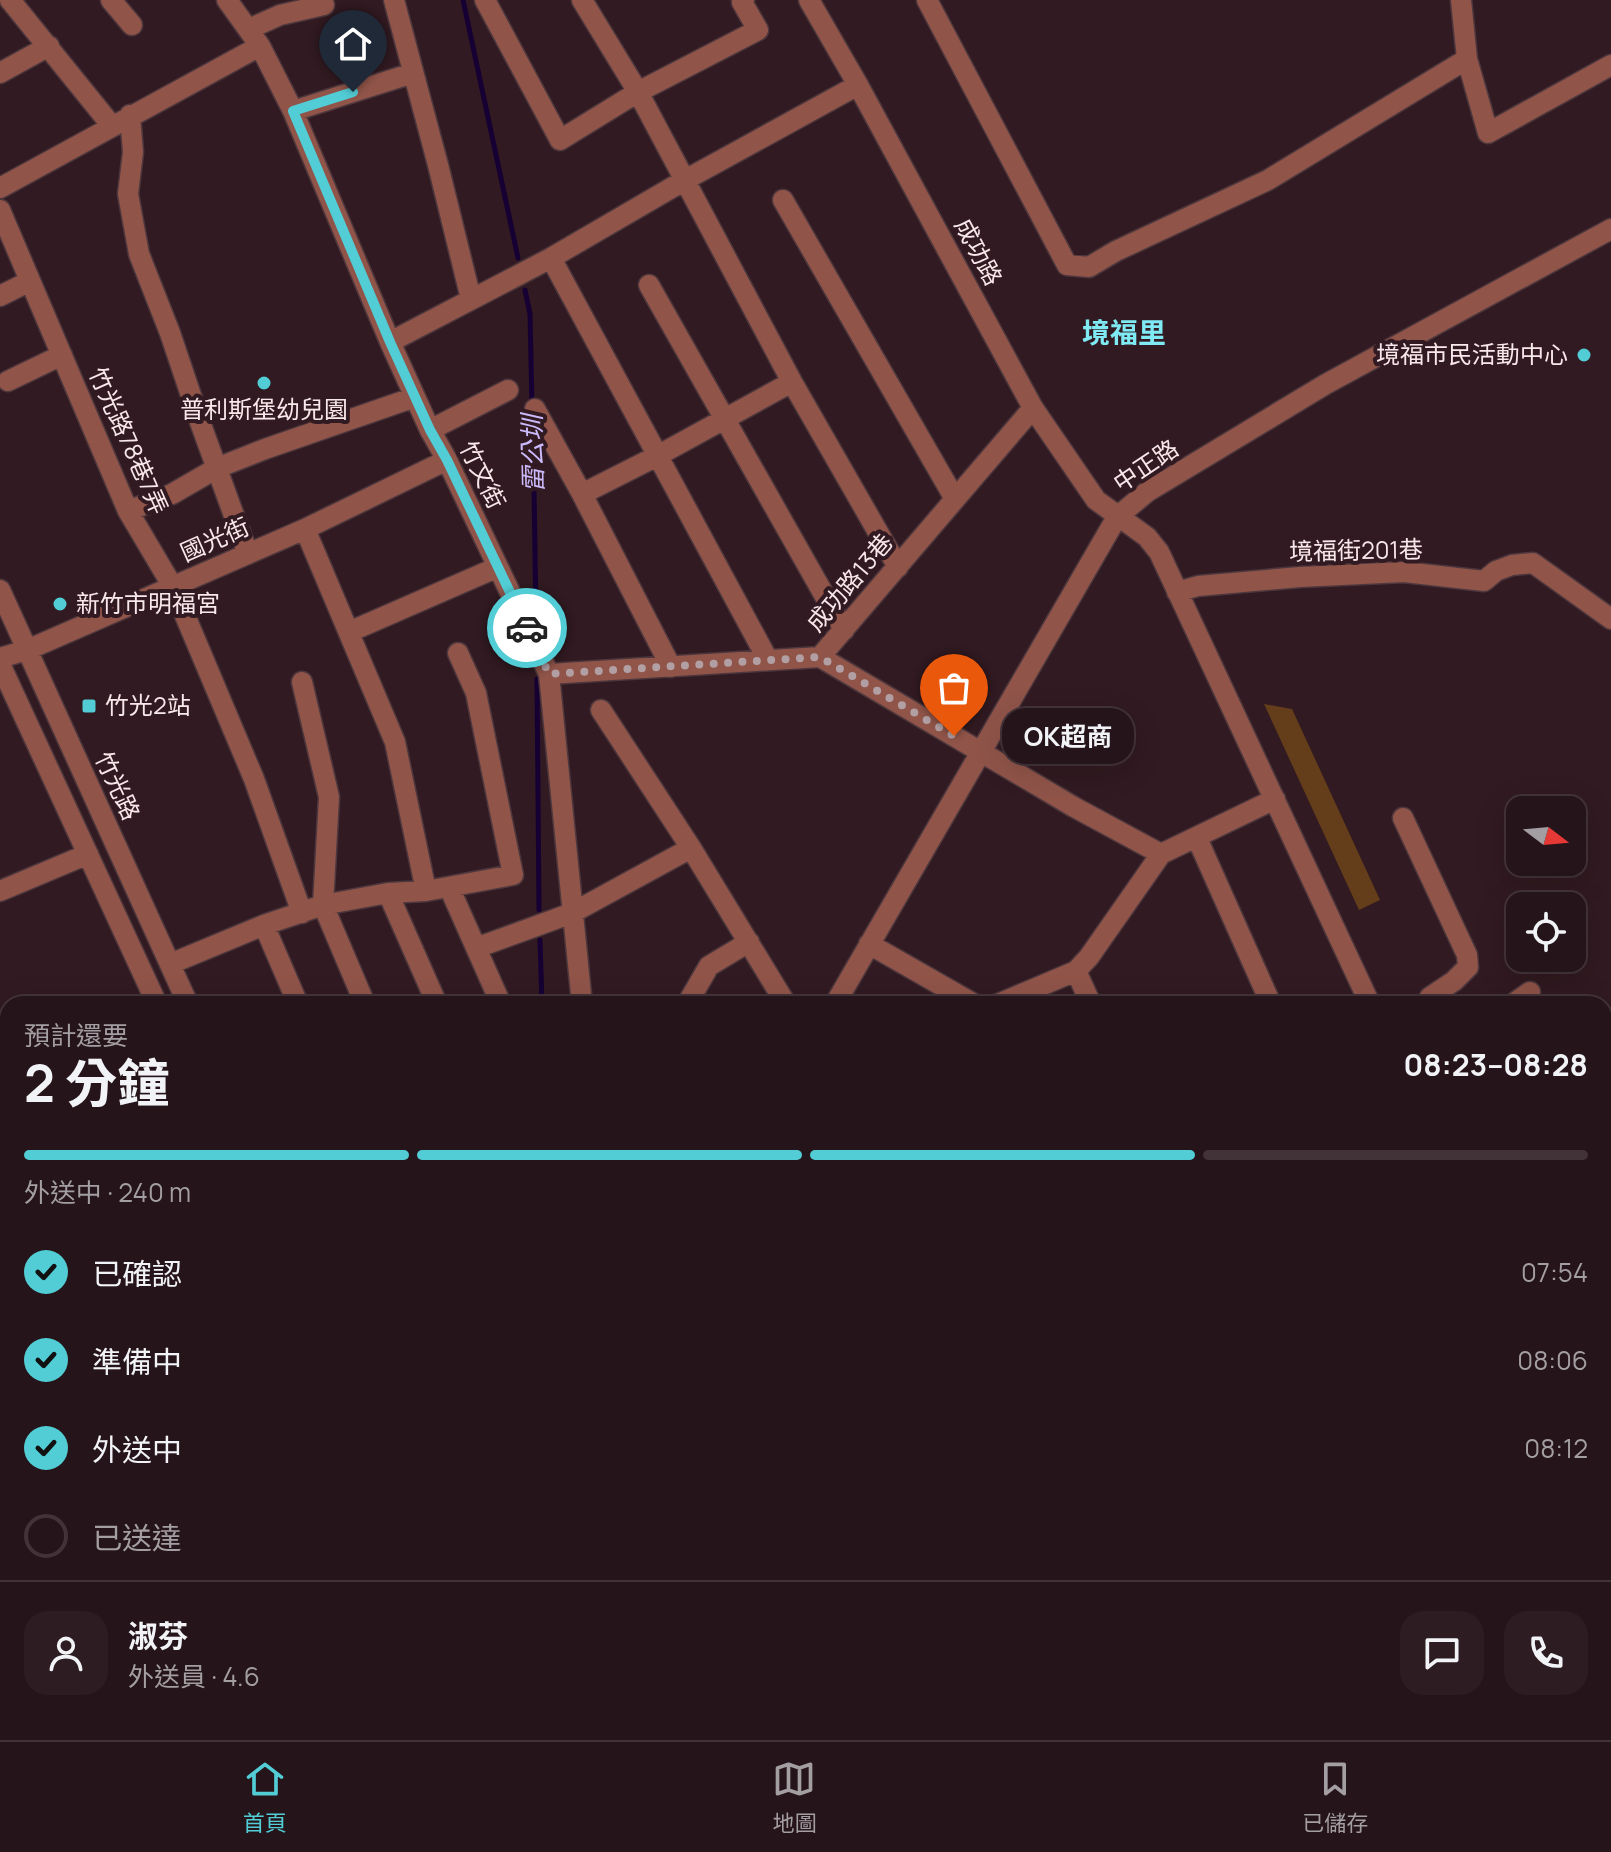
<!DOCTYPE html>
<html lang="zh-TW">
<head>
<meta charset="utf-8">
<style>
  body { margin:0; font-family:Manrope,"Noto Sans TC",sans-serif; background:#2d1d22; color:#f1f3f6; height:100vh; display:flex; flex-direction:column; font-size:30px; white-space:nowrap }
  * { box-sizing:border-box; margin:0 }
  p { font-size:26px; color:#a39ea2 }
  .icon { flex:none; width:44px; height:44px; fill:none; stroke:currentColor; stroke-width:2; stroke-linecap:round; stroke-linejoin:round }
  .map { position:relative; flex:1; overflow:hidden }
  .panel { position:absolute; left:0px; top:996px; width:1612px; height:744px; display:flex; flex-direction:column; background:#251419; border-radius:24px 24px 0 0; box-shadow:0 8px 32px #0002,0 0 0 2px #423338 }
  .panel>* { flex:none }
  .needle { width:52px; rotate:106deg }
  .buttons { position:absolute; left:1506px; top:796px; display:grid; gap:16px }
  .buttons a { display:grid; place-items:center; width:80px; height:80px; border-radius:16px; background:#251419; box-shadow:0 8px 32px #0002,0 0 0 2px #423338; font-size:40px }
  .pin { position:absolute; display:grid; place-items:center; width:68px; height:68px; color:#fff; margin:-82px -34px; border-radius:50% 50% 50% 0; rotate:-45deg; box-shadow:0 0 8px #0007 }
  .pin .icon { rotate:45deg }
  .courier { position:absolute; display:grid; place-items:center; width:80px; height:80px; margin:-40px; border:6px solid #52ccd5; border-radius:50%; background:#fff; color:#222; box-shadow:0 2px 10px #0007 }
  .bubble { position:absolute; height:56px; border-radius:24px; background:#251419; box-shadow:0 8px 32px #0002,0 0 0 2px #423338; font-size:26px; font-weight:700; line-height:56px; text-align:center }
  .head em { font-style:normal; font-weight:700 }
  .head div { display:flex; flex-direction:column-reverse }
  .head { display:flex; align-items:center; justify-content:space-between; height:136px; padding:0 24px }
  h1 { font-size:52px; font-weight:700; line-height:60px }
  .bar { display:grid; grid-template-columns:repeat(4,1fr); gap:12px 8px; align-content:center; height:96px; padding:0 24px }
  .bar i { height:10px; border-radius:6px; background:#423338 }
  .bar .on { background:#52ccd5 }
  .bar p { grid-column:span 4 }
  .line { display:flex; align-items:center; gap:20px; padding:0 24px; border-top:2px solid #423338 }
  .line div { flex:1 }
  .round { display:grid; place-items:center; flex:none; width:84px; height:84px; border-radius:24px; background:#2d1d22 }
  ol { padding:0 24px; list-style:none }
  li { display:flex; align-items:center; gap:24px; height:88px }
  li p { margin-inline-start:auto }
  li .icon { padding:8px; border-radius:50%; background:#52ccd5; color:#111; stroke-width:4 }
  li:last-child { color:#a39ea2 }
  li i { width:44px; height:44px; border:4px solid #423338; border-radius:50% }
  .tab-bar { display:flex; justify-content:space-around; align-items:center; height:112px; border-top:2px solid #423338; background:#251419; font-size:22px; color:#a39ea2 }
  .tab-bar a { display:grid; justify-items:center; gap:4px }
  .tab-bar .on { color:#52ccd5 }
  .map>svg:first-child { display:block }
  .green { fill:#643e1a }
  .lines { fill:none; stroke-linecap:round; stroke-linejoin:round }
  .stream { stroke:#160033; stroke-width:5 }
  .minor-casing { stroke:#4d373d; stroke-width:23 }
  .highway-casing { stroke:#4d373d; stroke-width:27 }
  .minor { stroke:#905449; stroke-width:20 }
  .highway { stroke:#f3b7ab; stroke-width:24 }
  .done { stroke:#b29fa4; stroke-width:8; stroke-dasharray:0 14.4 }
  .route { stroke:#52ccd5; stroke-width:10 }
  .poi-dot { fill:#52ccd5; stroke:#311a21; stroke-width:3 }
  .labels { text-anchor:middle; stroke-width:8; stroke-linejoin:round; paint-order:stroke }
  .street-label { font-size:24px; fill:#f8e7eb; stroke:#311a21 }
  .poi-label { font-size:24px; fill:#f8e7eb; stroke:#311a21; text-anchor:start }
  .water-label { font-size:26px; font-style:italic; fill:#ccbbfc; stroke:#311a21 }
  .quarter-label { font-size:28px; font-weight:bold; fill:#7feaf3; stroke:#311a21 }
</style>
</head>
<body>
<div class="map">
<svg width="1611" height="1740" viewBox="0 0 1611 1740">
  <rect width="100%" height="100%" fill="#311a21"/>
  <path class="green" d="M1264 704 1292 709 1380 900 1359 910Z"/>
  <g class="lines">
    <path class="stream" d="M463 0 518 258
      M525 290 530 314 532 406
      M533 420 536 619
      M537 679 539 910
      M540 940 542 1004"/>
    <defs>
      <path id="minor" d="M10 0 112 126
        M111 0 132 25
        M227 0 260 46 293 111 390 342 430 430 447 460 549 674 582 1004
        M394 0 438 165 471 299
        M485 0 560 140 638 92 758 30 742 2 744 0
        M582 0 638 92 792 382 898 567
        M809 0 858 85 1033 408 1096 500 1147 537 1159 552 1370 1004
        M927 0 1067 265 1089 267 1116 251 1268 180 1467 59
        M1461 0 1467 59 1488 133 1611 65
        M249 29 280 15 324 5
        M0 73 49 46
        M293 111 413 73
        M130 115 133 152 128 194 139 254 170 333 200 422 248 554
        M0 188 260 46
        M783 200 955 499
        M0 210 128 511 173 587 254 779 302 913
        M551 258 768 660
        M649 285 844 630
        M0 296 30 281
        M390 342 551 258 685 180 858 85
        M8 381 62 355
        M535 409 582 494 671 667
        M430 430 508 390
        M582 494 657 456 792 382
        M128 511 172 494 217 468 265 449 415 397
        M305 529 395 742 426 891
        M0 590 188 1004
        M1177 592 1198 586 1300 577 1404 572 1484 581 1496 571 1512 565 1533 563 1611 619
        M349 632 498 567
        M820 657 1074 807 1161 854 1275 799
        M0 658 27 650 305 529 447 460
        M0 664 157 1004
        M549 674 820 657 1033 408
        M302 682 329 797 323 905 365 1004
        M601 710 691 848 786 1004
        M1403 818 1467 955 1468 967 1454 981 1430 997 1427 1004
        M1197 838 1271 1004
        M449 887 501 1004
        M0 891 88 854
        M388 893 437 1004
        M264 925 298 1004
        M869 944 974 1004
        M476 948 572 913 691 848
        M170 964 264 925 323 905 388 893 426 891 513 875 476 693 458 653
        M1076 971 1091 1004
        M687 1004 709 966 749 942
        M835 1004 1117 517 1147 492 1326 384 1611 229
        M998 1004 1076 971 1089 957 1161 854
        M1513 1004 1530 992
        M1604 1312 1611 1307
        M0 1319 8 1315
        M1604 1438 1611 1435
        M1604 1506 1611 1521
        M0 1522H8
        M147 1732 150 1740
        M490 1732 495 1740
        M579 1732 585 1740
        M600 1732 602 1740
        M644 1732 648 1740
        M1388 1732 1392 1739 1402 1732
        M1442 1732 1445 1740
        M1541 1732 1545 1740
        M0 1734 8 1731
        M1078 1738 1090 1732
        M427 1740 449 1732
        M668 1740 671 1738 668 1732"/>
      <path id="highway" d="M516 1732 520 1740
        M536 1732 541 1740"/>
    </defs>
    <use href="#minor" class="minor-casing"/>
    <use href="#highway" class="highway-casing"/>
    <use href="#minor" class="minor"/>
    <use href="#highway" class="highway"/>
  </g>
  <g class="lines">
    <path class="done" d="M527 628 549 674 820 657 954 736"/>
    <path class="route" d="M353 92 293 111 390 342 430 430 447 460 527 628"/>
  </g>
  <g class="poi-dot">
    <circle cx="1584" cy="355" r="8"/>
    <circle cx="264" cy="383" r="8"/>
    <circle cx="60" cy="604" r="8"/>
    <rect x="81" y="698" width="16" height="16" rx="4"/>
  </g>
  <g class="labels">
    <g class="street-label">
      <text transform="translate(978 252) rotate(62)" y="8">成功路</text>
      <text transform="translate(128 441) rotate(66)" y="8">竹光路78巷7弄</text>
      <text transform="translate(1146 466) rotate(-34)" y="8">中正路</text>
      <text transform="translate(482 475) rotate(64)" y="8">竹文街</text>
      <text transform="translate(215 540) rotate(-24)" y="8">國光街</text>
      <text transform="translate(1356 551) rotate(-1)" y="8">境福街201巷</text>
      <text transform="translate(850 583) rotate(-50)" y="8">成功路13巷</text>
      <text transform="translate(117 786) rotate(65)" y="8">竹光路</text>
    </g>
    <g class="poi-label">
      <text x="1568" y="363" text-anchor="end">境福市民活動中心</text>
      <text x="264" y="418" text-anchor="middle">普利斯堡幼兒園</text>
      <text x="76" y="612">新竹市明福宮</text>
      <text x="105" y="714">竹光2站</text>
    </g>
    <g class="water-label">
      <text transform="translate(533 454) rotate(-91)" y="9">雷公圳</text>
    </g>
    <g class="quarter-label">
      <text x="1124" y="343">境福里</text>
    </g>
  </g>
</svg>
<div class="buttons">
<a><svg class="needle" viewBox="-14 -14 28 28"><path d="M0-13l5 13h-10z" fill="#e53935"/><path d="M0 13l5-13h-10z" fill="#a39ea2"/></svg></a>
<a><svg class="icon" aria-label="locate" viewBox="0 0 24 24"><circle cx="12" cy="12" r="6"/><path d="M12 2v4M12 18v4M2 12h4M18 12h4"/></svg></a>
</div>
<div class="pin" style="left:954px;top:736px;background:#ea580c"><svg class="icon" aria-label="bag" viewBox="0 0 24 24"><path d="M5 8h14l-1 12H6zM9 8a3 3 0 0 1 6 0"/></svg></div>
<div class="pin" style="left:353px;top:92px;background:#1f2937"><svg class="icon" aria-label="home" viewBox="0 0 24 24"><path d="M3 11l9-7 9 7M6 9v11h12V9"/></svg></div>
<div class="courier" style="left:527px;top:628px"><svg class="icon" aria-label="car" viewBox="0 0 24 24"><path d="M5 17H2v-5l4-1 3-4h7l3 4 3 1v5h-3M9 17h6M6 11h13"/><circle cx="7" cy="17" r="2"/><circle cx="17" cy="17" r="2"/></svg></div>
<div class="bubble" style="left:1002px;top:708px;width:132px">OK超商</div>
<section class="panel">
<div class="head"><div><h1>2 分鐘</h1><p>預計還要</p></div><em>08:23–08:28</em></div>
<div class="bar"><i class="on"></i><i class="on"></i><i class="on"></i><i></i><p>外送中 · 240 m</p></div>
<ol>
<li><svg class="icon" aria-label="check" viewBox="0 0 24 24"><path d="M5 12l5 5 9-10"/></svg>已確認<p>07:54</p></li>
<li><svg class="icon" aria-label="check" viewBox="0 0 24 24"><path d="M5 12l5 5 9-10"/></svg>準備中<p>08:06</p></li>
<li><svg class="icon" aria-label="check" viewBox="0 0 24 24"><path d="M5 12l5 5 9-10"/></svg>外送中<p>08:12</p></li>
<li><i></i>已送達</li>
</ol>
<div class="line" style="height:144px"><a class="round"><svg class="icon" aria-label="person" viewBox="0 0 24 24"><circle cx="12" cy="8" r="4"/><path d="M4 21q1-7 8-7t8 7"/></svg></a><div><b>淑芬</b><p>外送員 · 4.6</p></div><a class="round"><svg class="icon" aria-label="chat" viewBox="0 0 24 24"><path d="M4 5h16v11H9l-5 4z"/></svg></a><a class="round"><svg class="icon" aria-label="phone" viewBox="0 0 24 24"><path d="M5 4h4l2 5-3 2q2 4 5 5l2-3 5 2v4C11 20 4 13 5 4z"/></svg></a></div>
</section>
</div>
<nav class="tab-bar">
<a class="on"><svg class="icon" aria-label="home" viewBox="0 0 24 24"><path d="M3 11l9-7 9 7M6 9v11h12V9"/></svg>首頁</a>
<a><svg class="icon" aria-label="map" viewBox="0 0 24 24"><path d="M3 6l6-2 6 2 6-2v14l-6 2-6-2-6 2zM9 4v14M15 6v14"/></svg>地圖</a>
<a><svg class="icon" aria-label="saved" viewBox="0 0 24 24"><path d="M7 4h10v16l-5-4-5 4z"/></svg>已儲存</a>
</nav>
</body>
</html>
